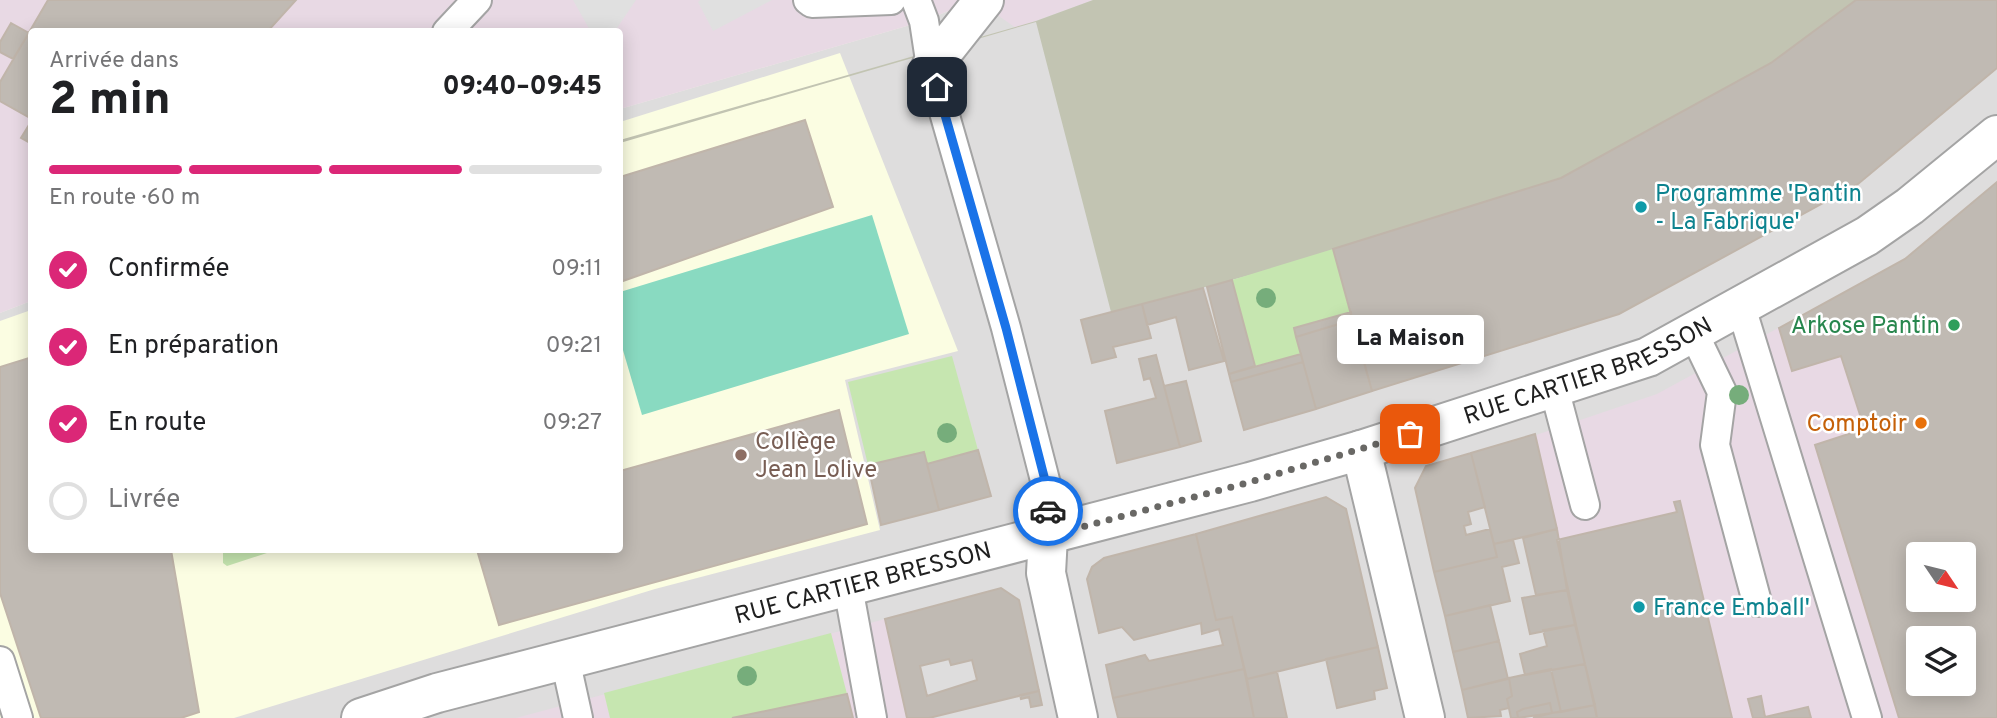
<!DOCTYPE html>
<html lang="fr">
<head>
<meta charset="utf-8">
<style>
  body { margin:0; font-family:Overpass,sans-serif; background:#f6f6f6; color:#202124; height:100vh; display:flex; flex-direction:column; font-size:26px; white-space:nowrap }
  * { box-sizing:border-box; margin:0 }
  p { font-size:23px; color:#757577 }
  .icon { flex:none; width:38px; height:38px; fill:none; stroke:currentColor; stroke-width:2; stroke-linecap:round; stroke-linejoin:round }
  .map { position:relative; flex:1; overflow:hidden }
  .details { position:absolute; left:28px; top:28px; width:595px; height:525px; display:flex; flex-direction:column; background:#fff; border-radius:7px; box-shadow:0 4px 18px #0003 }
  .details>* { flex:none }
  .needle { width:46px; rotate:125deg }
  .fabs { position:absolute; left:1906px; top:542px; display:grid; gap:14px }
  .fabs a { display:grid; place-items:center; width:70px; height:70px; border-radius:7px; background:#fff; box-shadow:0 4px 18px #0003; font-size:35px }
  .pin { position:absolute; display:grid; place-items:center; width:60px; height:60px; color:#fff; margin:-30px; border-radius:14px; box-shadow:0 4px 10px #0006 }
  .courier { position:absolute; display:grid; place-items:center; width:70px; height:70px; margin:-35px; border:5px solid #1a73e8; border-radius:50%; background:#fff; color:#222; box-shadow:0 2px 9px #0007 }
  .bubble { position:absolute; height:49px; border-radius:7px; background:#fff; box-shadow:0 4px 18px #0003; font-size:23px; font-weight:800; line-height:49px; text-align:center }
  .head em { font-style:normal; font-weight:800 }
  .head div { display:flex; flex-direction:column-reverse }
  .head { display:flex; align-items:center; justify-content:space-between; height:119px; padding:0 21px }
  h1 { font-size:46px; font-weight:800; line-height:52px }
  .bar { display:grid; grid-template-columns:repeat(4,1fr); gap:10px 7px; align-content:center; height:84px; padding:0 21px }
  .bar i { height:9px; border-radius:5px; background:#e0e0e0 }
  .bar .selected { background:#db2777 }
  .bar p { grid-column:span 4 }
  ol { padding:0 21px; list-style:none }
  li { display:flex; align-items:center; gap:21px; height:77px }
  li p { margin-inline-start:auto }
  li .icon { padding:7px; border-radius:50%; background:#db2777; color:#fff; stroke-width:4 }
  li:last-child { color:#757577 }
  li i { width:38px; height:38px; border:4px solid #e0e0e0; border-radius:50% }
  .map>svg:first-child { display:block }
  .residential { fill:#dedddd; fill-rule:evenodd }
  .industrial { fill:#e8d9e4; fill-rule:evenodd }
  .education { fill:#fbfde2 }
  .construction { fill:#c2c4b2 }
  .grass { fill:#c6e6b0 }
  .pitch { fill:#89dac1 }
  .parking { fill:#e0e0e0 }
  .building { fill:#c0bab3; stroke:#c0b5aa; stroke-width:2; fill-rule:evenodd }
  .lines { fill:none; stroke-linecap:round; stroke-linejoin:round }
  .service-casing { stroke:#a4a4a4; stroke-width:32 }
  .minor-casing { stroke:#a4a4a4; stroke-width:42 }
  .service { stroke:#fff; stroke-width:28 }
  .minor { stroke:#fff; stroke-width:38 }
  .tree { fill:#76ad7b }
  .done { stroke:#696865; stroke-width:7; stroke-dasharray:0 12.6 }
  .route { stroke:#1a73e8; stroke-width:9 }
  .culture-dot { fill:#0f9aa8; stroke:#fff; stroke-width:2.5 }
  .leisure-dot { fill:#2e9e5b; stroke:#fff; stroke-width:2.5 }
  .food-dot { fill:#e8710a; stroke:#fff; stroke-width:2.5 }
  .education-dot { fill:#8d6e63; stroke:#fff; stroke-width:2.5 }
  .labels { text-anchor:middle; stroke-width:5; stroke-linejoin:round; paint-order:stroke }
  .culture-label { font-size:24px; fill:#0d838f; stroke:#fff; text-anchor:start }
  .leisure-label { font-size:24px; fill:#27864d; stroke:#fff; text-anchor:end }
  .street-label { font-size:24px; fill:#202020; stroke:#fff }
  .food-label { font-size:24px; fill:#c56008; stroke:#fff; text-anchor:end }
  .education-label { font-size:24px; fill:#785e54; stroke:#fff; text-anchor:start }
</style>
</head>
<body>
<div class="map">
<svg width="1997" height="718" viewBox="0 0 1997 718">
  <rect width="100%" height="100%" fill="#f0ede6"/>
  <path class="residential" d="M975 0H1997V718H0V313L31 301 32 550H620V109L924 21ZM1918 555H1964V600H1918ZM1918 639H1964V684H1918Z"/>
  <path class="industrial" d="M0 0H975L924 21 620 109V32H32L31 301 0 313Z
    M976 0H1093L1016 28Z
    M1905 259 1997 718H1600L1536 435 1657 394ZM1918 555H1964V600H1918ZM1918 639H1964V684H1918Z
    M885 619 906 718H516Z"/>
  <path class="education" d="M840 53 958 351 845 380 880 530 655 589 234 718H0V321L31 310 32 550H620V122Z"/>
  <path class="construction" d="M1093 0H1856L1771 63 1561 178 1277 268 1111 312 1036 22 620 143V140L1036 21Z"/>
  <path class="grass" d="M1333 249 1351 312 1294 328 1301 354 1255 366 1232 280Z
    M952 356 978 450 927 464 924 452 868 465 848 382Z
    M223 550H276L227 566 223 563Z
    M831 633 847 694 732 718H610L604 693Z"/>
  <path class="pitch" d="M872 215 909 334 642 415 620 340V292Z"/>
  <path class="parking" d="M573 0H636L615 31 591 32Z
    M700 0H772L713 31 698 2Z"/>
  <path class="building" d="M48 0H296L267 32H32V119L0 101V82Z
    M1856 0H1997V68L1858 184 1619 314 1372 391 1333 249 1561 178 1771 63Z
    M11 23 29 33 13 59 0 52V42Z
    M32 120V144L21 138Z
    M805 120 833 207 620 282V177Z
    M1997 182V718H1899L1815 445 1864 429 1861 418 1841 356 1792 371 1779 328 1905 259ZM1918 555H1964V600H1918ZM1918 639H1964V684H1918Z
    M1232 280 1255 366 1229 374 1207 287Z
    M1203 288 1224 361 1189 370 1176 317 1147 325 1142 304Z
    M1142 304 1151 338 1113 347 1116 357 1092 363 1081 320Z
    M1351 312 1352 320 1296 337 1294 328Z
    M1352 320 1372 391 1316 409 1296 337Z
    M1301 354 1303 362 1231 382 1229 374Z
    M1156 355 1180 447 1117 463 1105 411 1156 398 1150 378 1144 380 1139 359Z
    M32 357V550H171L199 712 181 718H41L0 593V367Z
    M1303 362 1316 409 1244 430 1231 382Z
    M1186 381 1201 441 1180 447 1164 386Z
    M839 410 867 524 499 625 477 550H620V471Z
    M1535 434 1557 529 1494 544 1471 453Z
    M978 450 991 496 939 510 927 464Z
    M924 452 939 510 881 525 868 465Z
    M1471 453 1485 507 1468 512 1471 524 1464 526 1466 535 1490 529 1497 557 1434 572 1415 488 1426 466Z
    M1326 497 1346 509 1378 647 1247 679 1232 617 1216 620 1196 534Z
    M1680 501 1732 718H1597L1557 540 1677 512 1674 502Z
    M1557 529 1567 590 1536 595 1523 538Z
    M1196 534 1216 620 1232 617 1244 669 1113 698 1106 665 1145 655 1149 661 1223 645 1219 629 1202 634 1201 623 1134 640 1122 627 1099 633 1087 579 1092 567 1104 558Z
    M1513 540 1519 563 1502 567 1510 601 1445 616 1434 572 1497 557 1494 544Z
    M1001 588 1019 600 1039 691 929 718H907L885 619ZM949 659 951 665 972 660 977 680 927 696 920 666Z
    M1567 590 1575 625 1530 634 1522 598Z
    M1490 605 1499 641 1453 652 1445 616Z
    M1575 625 1585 664 1525 675 1520 654 1547 646 1543 630Z
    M1499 641 1508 679 1462 690 1453 652Z
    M1378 647 1387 688 1374 691 1375 699 1337 708 1326 659Z
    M1585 664 1595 705 1561 712 1551 670Z
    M1244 669 1254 718H1118L1113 698Z
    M1551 669 1561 712 1552 713 1550 703 1523 709 1517 712 1518 718H1511L1507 699 1512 696 1509 678Z
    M1277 672 1287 718H1254L1247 679Z
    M1509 678 1512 696 1507 699 1509 708 1500 710 1501 716 1468 718 1462 690Z
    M1039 691 1042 705 1031 707 1029 697 1021 699 1020 695Z
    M847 694 853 718H732Z
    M1761 696 1765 717 1808 707 1811 718H1753L1748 699Z
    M1550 703 1552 713 1518 718 1517 712 1523 709Z
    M1595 705 1597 718H1533L1552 713Z"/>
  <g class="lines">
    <defs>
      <path id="service" d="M808 0 812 3 891 0
        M916 0 924 21 931 67 1006 328 1048 492V536
        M447 32 477 0
        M1741 307 1867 718
        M1694 334 1722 392 1715 445 1757 602
        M1554 388 1585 505
        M848 587 872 718
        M565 659 578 718
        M0 661 18 718"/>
      <g id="minor">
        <path d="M931 67 984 0"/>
        <path d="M1361 450 1425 718"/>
        <path d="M1048 536 1046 573 1078 718"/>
        <path id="s1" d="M361 718 437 693 1250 482 1361 450 1648 357 1867 236 1910 206 1997 135"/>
      </g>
    </defs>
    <use href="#service" class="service-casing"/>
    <use href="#minor" class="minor-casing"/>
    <use href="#service" class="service"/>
    <use href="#minor" class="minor"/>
  </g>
  <g class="tree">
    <circle cx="1266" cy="298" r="10"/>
    <circle cx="1739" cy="395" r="10"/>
    <circle cx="947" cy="433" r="10"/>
    <circle cx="747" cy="676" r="10"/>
  </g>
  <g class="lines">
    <path class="done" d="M1048 511V536L1250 482 1410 434"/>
    <path class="route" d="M937 87 1006 328 1048 492V511"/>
  </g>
  <g class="culture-dot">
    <circle cx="1641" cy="207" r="7"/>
    <circle cx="1639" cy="607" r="7"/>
  </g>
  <circle class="leisure-dot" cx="1954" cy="325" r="7"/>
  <circle class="food-dot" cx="1921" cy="423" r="7"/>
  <circle class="education-dot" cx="741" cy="455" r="7"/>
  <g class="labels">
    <g class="culture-label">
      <text x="1655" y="201">Programme 'Pantin<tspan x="1655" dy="28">- La Fabrique'</tspan></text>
      <text x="1653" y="615">France Emball'</text>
    </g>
    <g class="leisure-label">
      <text x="1940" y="333">Arkose Pantin</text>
    </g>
    <g class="street-label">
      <text dy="8" stroke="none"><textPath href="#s1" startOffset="1276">RUE CARTIER BRESSON</textPath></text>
      <text dy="8" stroke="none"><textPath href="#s1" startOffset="520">RUE CARTIER BRESSON</textPath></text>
    </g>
    <g class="food-label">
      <text x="1907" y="431">Comptoir</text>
    </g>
    <g class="education-label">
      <text x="755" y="449">Collège<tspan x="755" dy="28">Jean Lolive</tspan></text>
    </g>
  </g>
</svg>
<div class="fabs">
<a><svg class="needle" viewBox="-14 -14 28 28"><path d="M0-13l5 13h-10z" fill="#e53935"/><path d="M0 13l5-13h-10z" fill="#757577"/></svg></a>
<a><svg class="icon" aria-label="layers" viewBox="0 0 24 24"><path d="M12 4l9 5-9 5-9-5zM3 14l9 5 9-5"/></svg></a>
</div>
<div class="pin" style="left:1410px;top:434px;background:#ea580c"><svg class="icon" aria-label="bag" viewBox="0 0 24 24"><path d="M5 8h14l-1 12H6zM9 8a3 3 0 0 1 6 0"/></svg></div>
<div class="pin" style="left:937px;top:87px;background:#1f2937"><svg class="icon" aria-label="home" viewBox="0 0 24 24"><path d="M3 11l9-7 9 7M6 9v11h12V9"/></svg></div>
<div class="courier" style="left:1048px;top:511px"><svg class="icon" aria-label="car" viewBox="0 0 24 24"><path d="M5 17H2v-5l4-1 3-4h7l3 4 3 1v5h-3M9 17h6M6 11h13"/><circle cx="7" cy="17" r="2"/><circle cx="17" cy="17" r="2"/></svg></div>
<div class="bubble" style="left:1337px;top:315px;width:147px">La Maison</div>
<section class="details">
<div class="head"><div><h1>2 min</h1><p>Arrivée dans</p></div><em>09:40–09:45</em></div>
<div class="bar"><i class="selected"></i><i class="selected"></i><i class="selected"></i><i></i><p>En route · 60 m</p></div>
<ol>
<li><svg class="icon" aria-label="check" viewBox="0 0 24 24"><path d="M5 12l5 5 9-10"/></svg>Confirmée<p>09:11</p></li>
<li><svg class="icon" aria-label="check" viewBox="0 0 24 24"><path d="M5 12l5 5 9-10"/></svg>En préparation<p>09:21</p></li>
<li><svg class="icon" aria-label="check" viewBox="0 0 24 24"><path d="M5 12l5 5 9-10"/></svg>En route<p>09:27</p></li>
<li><i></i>Livrée</li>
</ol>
</section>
</div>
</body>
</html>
